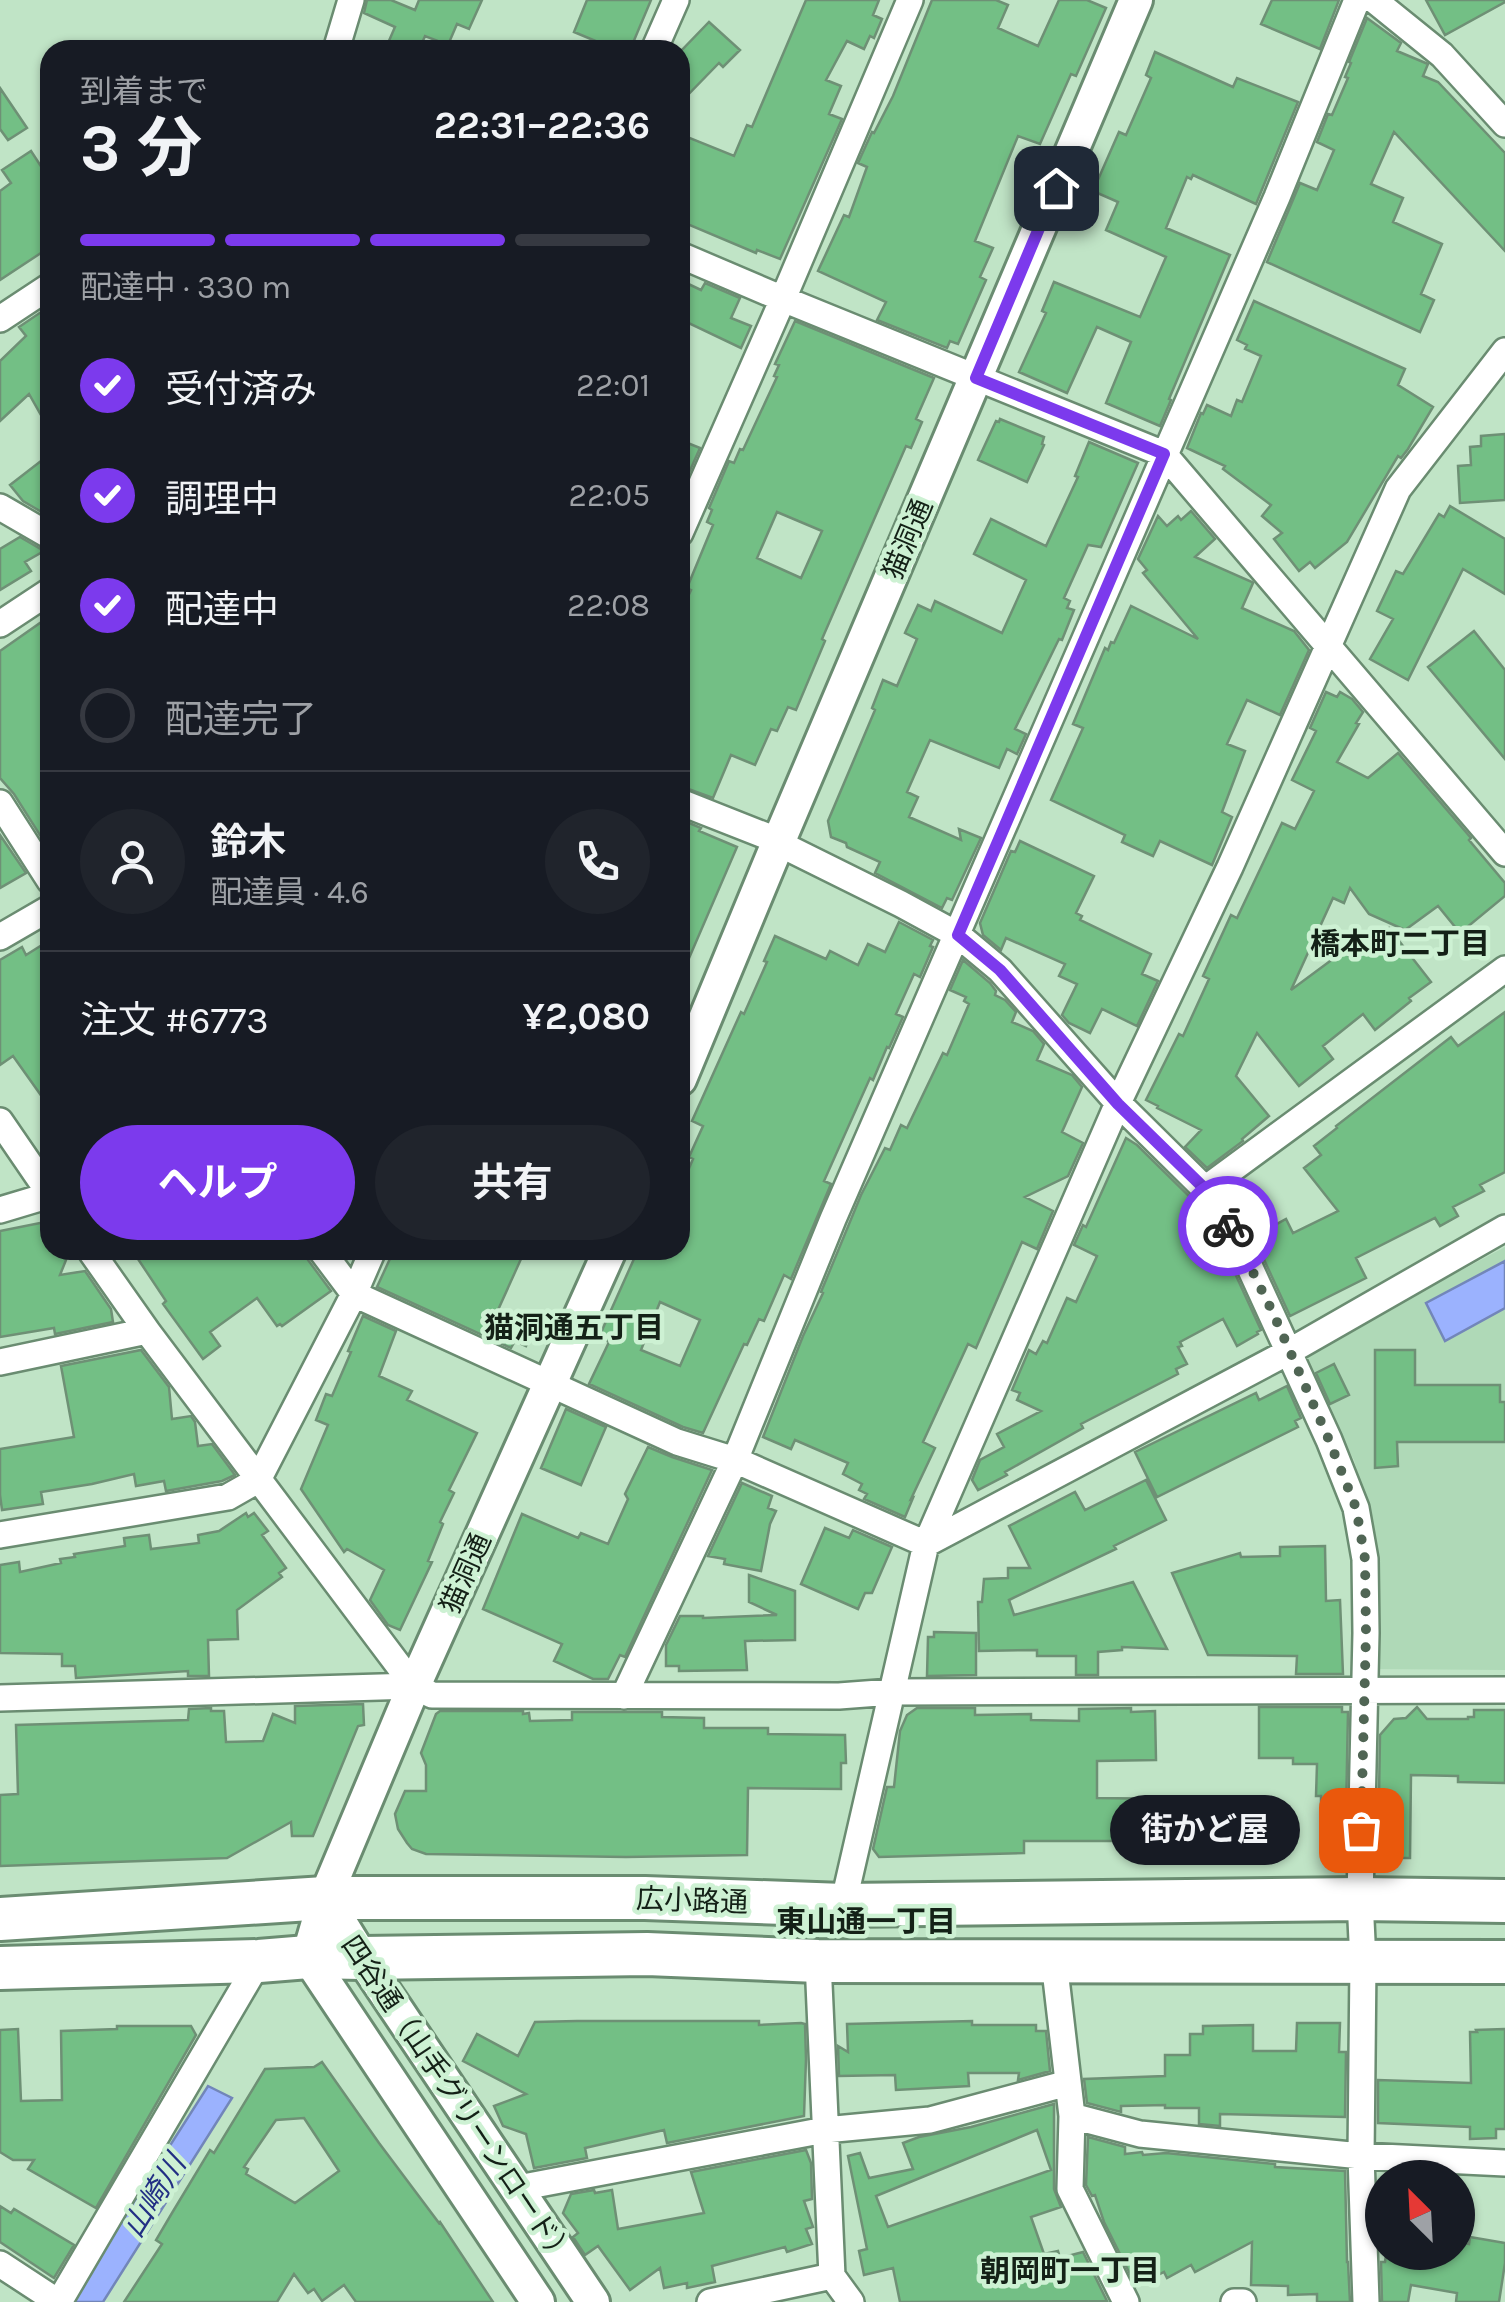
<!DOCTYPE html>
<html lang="ja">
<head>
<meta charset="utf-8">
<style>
  body { margin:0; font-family:Karla,"Noto Sans JP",sans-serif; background:#20242c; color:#f1f3f6; height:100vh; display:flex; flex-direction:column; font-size:38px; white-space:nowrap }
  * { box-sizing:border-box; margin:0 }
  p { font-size:32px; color:#9ea1a6 }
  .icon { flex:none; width:55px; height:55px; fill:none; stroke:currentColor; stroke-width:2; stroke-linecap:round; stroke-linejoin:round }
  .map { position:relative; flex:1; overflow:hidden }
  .panel { position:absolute; left:40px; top:40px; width:650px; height:1220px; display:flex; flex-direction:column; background:#171b24; border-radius:30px; box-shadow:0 2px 8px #0004 }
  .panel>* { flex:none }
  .needle { width:65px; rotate:336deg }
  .tools { position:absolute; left:1365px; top:2160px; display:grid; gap:20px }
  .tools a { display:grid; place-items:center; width:110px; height:110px; border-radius:50%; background:#171b24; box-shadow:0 2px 8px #0004; font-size:50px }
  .pin { position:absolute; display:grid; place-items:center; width:85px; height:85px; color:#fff; margin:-42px; border-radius:20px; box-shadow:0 5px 15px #0006 }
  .courier { position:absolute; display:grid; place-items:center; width:100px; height:100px; margin:-50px; border:8px solid #7c3aed; border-radius:50%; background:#fff; color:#222; box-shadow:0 2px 12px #0007 }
  .bubble { position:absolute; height:70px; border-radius:35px; background:#171b24; box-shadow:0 2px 8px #0004; font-size:32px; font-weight:700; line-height:70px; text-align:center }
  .head em { font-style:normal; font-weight:700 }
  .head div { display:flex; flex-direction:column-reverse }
  .head { display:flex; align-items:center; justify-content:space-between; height:170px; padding:0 40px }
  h1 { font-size:65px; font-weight:700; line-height:75px }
  .bar { display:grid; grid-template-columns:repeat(4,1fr); gap:15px 10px; align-content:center; height:120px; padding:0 40px }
  .bar i { height:12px; border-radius:8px; background:#363941 }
  .bar .current { background:#7c3aed }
  .bar p { grid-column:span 4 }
  .line { display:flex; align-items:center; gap:25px; padding:0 40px; border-top:2px solid #363941 }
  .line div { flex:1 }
  .round { display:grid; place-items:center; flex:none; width:105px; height:105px; border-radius:52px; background:#20242c }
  ol { padding:0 40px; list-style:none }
  li { display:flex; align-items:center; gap:30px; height:110px }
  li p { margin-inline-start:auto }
  li .icon { padding:10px; border-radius:50%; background:#7c3aed; color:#fff; stroke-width:4 }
  li:last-child { color:#9ea1a6 }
  li i { width:55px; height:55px; border:5px solid #363941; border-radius:50% }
  .primary-button { display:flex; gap:20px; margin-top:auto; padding:20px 40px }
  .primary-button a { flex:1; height:115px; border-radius:60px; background:#7c3aed; color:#fff; font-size:40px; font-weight:700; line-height:115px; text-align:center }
  .primary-button a+a { background:#20242c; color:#f1f3f6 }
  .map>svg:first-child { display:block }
  .built { fill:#afd9b7 }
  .water { fill:#9bb2fe; stroke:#7286b9; stroke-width:2.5 }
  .building { fill:#73bf85; stroke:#6e9075; stroke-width:2.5; fill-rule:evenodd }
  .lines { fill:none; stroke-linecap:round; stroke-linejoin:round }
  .minor-casing { stroke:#6a8c71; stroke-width:30 }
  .tertiary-casing { stroke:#6a8c71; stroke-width:38 }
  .primary-casing { stroke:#6a8c71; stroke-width:48 }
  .minor { stroke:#fff; stroke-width:25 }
  .tertiary { stroke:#fff; stroke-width:32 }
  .primary { stroke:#fff; stroke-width:42 }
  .done { stroke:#506554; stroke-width:10; stroke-dasharray:0 18 }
  .route { stroke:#7c3aed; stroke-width:12 }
  .labels { text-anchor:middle; stroke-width:9; stroke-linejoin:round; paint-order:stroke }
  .street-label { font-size:28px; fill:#142117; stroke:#cdf1d3 }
  .neighbourhood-label { font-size:30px; font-weight:bold; fill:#142117; stroke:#cdf1d3 }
  .water-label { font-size:30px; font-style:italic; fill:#222f84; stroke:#cdf1d3 }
</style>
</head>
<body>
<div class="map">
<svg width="1505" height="2302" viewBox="0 0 1505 2302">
  <rect width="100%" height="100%" fill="#c0e4c6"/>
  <path class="built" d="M1505 1247V1670L1374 1669 1371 1519 1354 1460 1301 1356Z"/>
  <path class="water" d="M1505 1261V1308L1445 1341 1426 1303Z
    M208 2086 232 2098 103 2302H70Z"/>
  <path class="building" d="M367 0H391L415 10 419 0H482L469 29 457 24 448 45 425 36 419 50H385L395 27 364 13Z
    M587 0H651L630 50H617L574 32Z
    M806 0H879L873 15 882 19 874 38 870 36 864 49 847 41 826 80 841 86 829 114 842 119 780 259 757 250 756 253 680 221V134L734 156 747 125 752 127Z
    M932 0H996L1008 5 998 28 1038 46 1059 0H1087L1106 8 1076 76 1071 74 1040 144 1018 136 975 241 993 248 980 277 986 280 958 344 950 341 947 348 877 320 886 302 818 271 844 215 849 217 867 167 858 163 872 132 874 133 893 96Z
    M1272 0H1339L1320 49 1261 24Z
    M1426 0H1505V2L1445 35Z
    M1367 18 1401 43 1397 51 1428 64 1423 76 1438 82 1505 153V251L1394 132 1371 184 1403 198 1393 222 1442 244 1421 294 1434 300 1420 332 1267 262 1300 183 1317 190 1334 150 1317 142 1328 114 1332 115 1348 78 1345 77 1351 63 1349 62Z
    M709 22 740 50 723 67 719 63 680 103V52Z
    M1155 52 1233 87 1237 78 1298 102 1256 204 1193 175 1191 179 1187 177 1166 228 1230 255 1169 399 1171 400 1160 426 1106 403 1131 342 1097 327 1067 393 1019 372 1046 313 1042 311 1054 282 1140 317 1166 257 1106 230 1118 202 1093 191 1119 132 1126 135 1151 78 1146 75Z
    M0 88 27 128 8 140 0 129Z
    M31 151 50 180V247L0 280V191L11 183 2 170Z
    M680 280 701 290 705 283 740 298 731 318 751 326 741 348 680 319Z
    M1254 301 1405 369 1398 385 1433 407 1408 449 1401 458 1398 456 1347 542 1315 568 1310 562 1299 571 1274 539 1282 533 1262 516 1271 505 1223 469 1225 466 1187 448 1201 413 1203 414 1207 405 1231 416 1237 400 1242 402 1261 356 1245 349 1247 345 1237 340Z
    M50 306V431L29 394 0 421V361L26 336 19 327Z
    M795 321 934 378 916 419 922 422 911 448 906 446 822 639 825 641 796 710 788 707 777 731 771 729 755 765 731 755 713 798 680 786V614L691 590 687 588 713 525 707 522 712 510 709 508 729 461 734 463 740 449 743 450 777 377 774 376 779 365 775 364ZM777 512 822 531 801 578 757 558Z
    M1000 419 1044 437 1042 444 1044 445 1027 482 978 460 996 421 999 422Z
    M1505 434V500L1460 503 1458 466 1471 465 1470 447 1481 446V436Z
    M680 440 700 448 680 493Z
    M1089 442 1138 463 1101 547 1088 545 1064 598 1070 601 1067 608 1074 610 1062 640 1059 639 1015 729 1026 734 1017 754 1007 749 999 768 930 740 907 792 918 797 909 817 961 840 959 829 981 838 952 900 947 898 942 908 875 873 880 862 847 847 846 843 831 837 828 821 875 710 872 708 883 680 897 686 917 639 905 633 918 605 931 611 935 601 1002 633 1026 580 974 554 991 519 1046 546 1078 477 1075 476Z
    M50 454V517L23 501 10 485Z
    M1450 506 1505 539V594L1463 569 1408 680 1370 659 1393 619 1377 611 1396 571 1403 574 1439 514 1444 517Z
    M1191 511 1215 539 1195 557 1252 582 1253 583 1242 608 1294 631 1309 650 1280 715 1247 700 1227 744 1245 751 1222 812 1232 817 1212 865 1160 841 1153 856 1122 842 1125 835 1051 800 1083 728 1073 724 1105 648 1108 650 1111 642 1114 643 1131 606 1198 639 1143 573 1147 570 1138 559 1158 516 1167 526 1178 516 1181 520Z
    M20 537 44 551 25 562 31 571 0 590V549Z
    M50 616V851L14 794 0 778V651Z
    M1474 631 1505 670V759L1428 667Z
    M1326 692 1337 697 1340 692 1352 699 1363 712 1356 723 1359 724 1337 762 1368 778 1398 753 1471 838 1469 840 1505 883V896L1460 933 1438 906 1405 930 1369 914 1350 888 1344 903 1333 898 1291 990 1345 950 1351 959 1389 928 1431 982 1409 998 1411 1001 1375 1030 1363 1014 1323 1046 1333 1059 1299 1086 1257 1033 1236 1076 1269 1116 1242 1139 1243 1141 1207 1168 1185 1147 1201 1130 1157 1108 1158 1106 1146 1100 1179 1034 1183 1036 1209 979 1203 976 1231 915 1237 918 1282 823 1295 829 1314 791 1292 780 1316 731 1310 728Z
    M680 819 701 828 699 831 737 847 680 979Z
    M0 835 26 873 0 888Z
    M1020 841 1094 876 1076 913 1082 916 1080 920 1151 954 1142 974 1158 981 1137 1026 1102 1009 1090 1033 1069 1023 1062 1015 1077 984 1059 976 1065 964 1006 938 1001 950 983 935 980 923 1011 851 1015 852Z
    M899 922 933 940 930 946 933 947 920 977 914 974 896 1014 903 1017 889 1048 887 1047 873 1080 870 1078 824 1181 831 1184 791 1279 784 1275 764 1321 759 1319 747 1345 744 1344 703 1433 683 1427 589 1384 609 1342 599 1337 638 1250H680V1189L693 1159 689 1157 703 1126 692 1121 741 1012 744 1014 767 962 764 961 775 936 826 959 830 951 858 965 868 944 885 952ZM660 1302 700 1320 680 1366 641 1350Z
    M50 940V1108L13 1056 0 1065V960L22 947 26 955Z
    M963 960 990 983 996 991 995 995 1005 1000 1016 1012 1012 1022 1033 1031 1044 1044 1037 1060 1072 1075 1082 1087 1062 1132 1083 1143 1068 1176 1025 1197 1053 1211 1037 1249 1022 1242 976 1348 968 1344 923 1442 935 1448 911 1499 913 1498 905 1517 864 1499 867 1494 859 1490 862 1484 843 1474 848 1463 795 1440 791 1449 763 1437 803 1336 823 1293 821 1292 861 1195 885 1148 890 1150 901 1125 907 1128 943 1053 947 1055 969 1004 964 1001 966 997 950 990Z
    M1505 1012V1172L1480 1185 1484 1191 1453 1207 1458 1216 1440 1226 1435 1218 1356 1258 1366 1278 1290 1316 1255 1240 1268 1234 1266 1230 1286 1219 1293 1233 1338 1211 1304 1168 1321 1155 1314 1146 1337 1128 1336 1126 1451 1037 1458 1046Z
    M1126 1138 1137 1145 1192 1199 1216 1248 1221 1246 1227 1256 1261 1330 1257 1332 1258 1334 1237 1346 1223 1319 1180 1342 1182 1346 1178 1347 1187 1364 1176 1369 1178 1374 1081 1424 1083 1428 1005 1472 1007 1475 978 1490 972 1480 980 1460 1004 1447 997 1434 1041 1411 1017 1400 1020 1393 1012 1390 1029 1350 1036 1354 1043 1341 1047 1343 1067 1298 1076 1302 1097 1256 1074 1245 1083 1225 1086 1227Z
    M50 1221V1250H70L60 1275 85 1271 111 1309 113 1322 55 1334 54 1328 0 1337V1231Z
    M132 1250H305L308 1260 331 1291 282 1326 280 1324 277 1326 257 1298 210 1332 220 1346 203 1359 163 1304 166 1301Z
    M394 1250H525L498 1310 535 1324 526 1346 515 1341 511 1348 377 1287Z
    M363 1316 396 1331 379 1376 412 1391 407 1400 477 1433 449 1490 454 1493 440 1522 443 1524 428 1561 432 1562 400 1630 388 1625 370 1600 384 1570 347 1549 344 1552 301 1489 328 1425 316 1420 326 1394 332 1396 351 1352 348 1351Z
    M141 1350 169 1387 172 1419 191 1416 195 1422 198 1446 212 1444 235 1475 222 1481 166 1491 164 1481 136 1486 134 1474 92 1484 41 1492 43 1504 2 1510 0 1495V1449L74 1437 61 1366Z
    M1375 1350H1415V1385H1500V1402H1505V1442H1397L1398 1466 1375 1468Z
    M1334 1364 1349 1395 1330 1404 1316 1373Z
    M1287 1386 1301 1418 1295 1421 1298 1427 1157 1497 1135 1452 1256 1393 1259 1400Z
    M566 1409 606 1427 581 1485 541 1468Z
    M648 1447 672 1457 712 1470 625 1657 620 1655 608 1679H593L554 1661 562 1644 483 1609 522 1514 578 1538 581 1533 608 1544 628 1499 625 1494Z
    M1146 1480 1166 1520 1114 1546 1116 1549 1009 1600 1014 1615 1133 1582 1167 1649 1122 1647V1650L1098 1652V1675H1076V1656H1037V1650L979 1651 978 1602H982L984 1579 1008 1578V1568H1030L1009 1526 1075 1492 1085 1510Z
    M742 1483 772 1496 768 1508 776 1511 770 1524 761 1571 724 1564 725 1559 708 1556Z
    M246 1513 248 1517 254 1513 268 1531 262 1535 286 1568 279 1573 282 1577 237 1610 238 1639 208 1640 209 1676H188V1671L76 1678 75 1666H62V1654L0 1653V1565L19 1562 20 1572 61 1563 60 1559 75 1557 74 1554 125 1546 124 1538 149 1535 151 1549 199 1543 198 1535 219 1531Z
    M825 1528 849 1538 853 1530 892 1547 872 1593H865L858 1609 801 1584Z
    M1325 1546 1326 1601 1340 1600 1343 1674H1296L1297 1656 1208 1655 1172 1573 1240 1553 1241 1557 1280 1556V1547Z
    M749 1575 795 1591V1640L745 1641 747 1670 679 1671V1666H666V1645L680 1616H703V1618L777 1615 749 1602Z
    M934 1632 976 1633V1675L927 1676 928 1637H934Z
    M363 1704 364 1725 358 1726 313 1836H292L291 1822 227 1858 0 1866V1795L18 1794 16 1725 188 1720 189 1709 211 1708V1711H224L226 1742 263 1741 273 1714 295 1723V1706Z
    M1259 1707H1342V1712H1348L1346 1813 1321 1812V1796H1316L1317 1764H1293V1758H1259Z
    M1417 1707 1427 1719H1468V1717H1474V1710H1505V1783L1458 1782V1776L1411 1775 1410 1858H1378L1380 1735 1394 1719 1406 1718Z
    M917 1708H975V1715L1031 1714V1720L1079 1721V1709L1131 1708V1712L1155 1711 1156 1760 1097 1761V1798L1259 1800V1855H1194V1841H1024V1853L879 1857 873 1849 887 1787H894L900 1731 907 1715Z
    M440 1711H523V1714L529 1713 530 1721 572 1720V1712H662V1717L704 1718V1728H768V1734L845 1735 846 1763H841V1789L748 1788 747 1855 626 1857 426 1854 412 1849 407 1843 398 1829 395 1814 405 1791H426V1765L421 1753 436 1714Z
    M577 2021H759V2025L801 2023 805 2024 806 2059 804 2116 667 2143 664 2130 585 2148 587 2158 534 2168 526 2134 503 2126 494 2106 526 2094 463 2061 477 2034 518 2056 535 2022Z
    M972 2021V2025H1036V2031H1046L1050 2071 1018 2080 1019 2073H968L969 2086 896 2090 895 2075 839 2076 838 2046 848 2052 847 2024Z
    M1297 2023H1340L1339 2052H1346L1345 2117 1220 2114V2126L1199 2124V2108H1165V2105L1121 2106V2112L1087 2103 1084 2079 1165 2076V2055H1190V2034H1203V2026L1253 2025V2051H1296Z
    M117 2026H191L196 2035 96 2208 28 2169 34 2160H13L0 2152V2030L18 2029 21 2101 62 2100 61 2031 117 2029Z
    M1505 2029V2129H1496V2138L1470 2139V2127L1378 2123V2080L1471 2083 1470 2032H1477L1476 2030Z
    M322 2062 379 2143 439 2223 440 2222 493 2302H356L344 2285 322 2301 314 2289 308 2293 294 2274 277 2302H124L162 2244 156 2240 172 2213 210 2150 214 2153 265 2069 314 2067ZM304 2118 339 2171 295 2203 246 2174 248 2169 244 2167 276 2120Z
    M1054 2104V2189L1061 2207 1031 2217 1044 2254 1058 2251 1060 2258 1083 2252 1107 2301 900 2302 893 2268 864 2275 859 2251 867 2249 848 2156 860 2153 869 2178 913 2169 903 2143 919 2137 971 2127ZM1037 2130 1051 2170 888 2227 876 2196Z
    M1088 2137 1125 2147V2154L1142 2152 1143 2155 1166 2153 1275 2164V2167L1345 2171 1347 2262H1348L1350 2302H1317V2294L1288 2295V2286L1251 2285 1252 2242 1195 2272 1191 2265 1167 2278 1164 2272 1136 2286 1104 2222 1095 2195 1092 2196 1086 2185Z
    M806 2150 811 2163 812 2199 804 2201 813 2227 806 2229 812 2244 787 2252 785 2247 712 2266 715 2282 687 2288V2283L664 2288 660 2268 630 2290 598 2246 585 2255 573 2237 578 2233 563 2213 571 2194 594 2190 595 2193 612 2190 618 2229 704 2213 691 2172Z
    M0 2206 11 2213 14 2209 74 2245 54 2278 0 2242Z
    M1470 2237 1505 2243V2263L1499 2302H1456L1457 2293 1411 2285 1408 2302H1382L1381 2262H1385L1386 2255 1424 2260 1425 2252H1458V2242L1469 2244Z"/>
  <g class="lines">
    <defs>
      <path id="minor" d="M1374 0 1442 55 1505 124
        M336 50 351 0
        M654 50 676 0
        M680 255 783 299 1164 454 1505 853
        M0 319 50 286
        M0 507 50 536
        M680 533 783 299 910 0
        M0 624 50 591
        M680 802 779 841
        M0 803 50 881
        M778 843 901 904 958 935 1000 970 1118 1103 1205 1189 1241 1248 1329 1440 1356 1508 1365 1559 1366 1633 1360 1899 1363 1962 1361 2156 1366 2302
        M0 937 50 908
        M0 1121 50 1194
        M1205 1189 1505 969
        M0 1210 50 1195
        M90 1250 147 1331
        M321 1250 354 1294 677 1442 735 1460 926 1544
        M0 1362 147 1331 414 1686 432 1695 839 1696 892 1692 1505 1690
        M0 1535 228 1497 258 1480 354 1294 373 1250
        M926 1544 1290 1351 1505 1228
        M624 1696 735 1460 833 1219 1277 197 1357 0
        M0 1698 414 1686
        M843 1905 926 1544 1118 1103 1230 867 1398 489 1505 351
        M818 1961 832 2276 851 2302
        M1054 1961 1072 2116 1070 2189 1126 2302
        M1072 2116 1140 2134 1361 2156 1505 2163
        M518 2188 825 2130 930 2120 1068 2083
        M0 2264 58 2302
        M59 2302 259 1961
        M710 2302 832 2276
        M1234 2302H1243"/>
      <path id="tertiary" d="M680 1079 778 843 1136 0
        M325 1898 362 1958 593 2302
        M538 2302 308 1957 325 1898 414 1686 610 1250"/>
      <path id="primary" d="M0 1919 325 1898H645L843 1905 1360 1899 1505 1901
        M0 1968 259 1961 308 1957 362 1958 647 1954 818 1961 1505 1962"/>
    </defs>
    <use href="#minor" class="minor-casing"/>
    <use href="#tertiary" class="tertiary-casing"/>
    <use href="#primary" class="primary-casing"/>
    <use href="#minor" class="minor"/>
    <use href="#tertiary" class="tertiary"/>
    <use href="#primary" class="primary"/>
  </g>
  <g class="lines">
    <path class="done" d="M1228 1226 1241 1248 1273 1313 1329 1440 1356 1508 1365 1559 1366 1633 1361 1830"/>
    <path class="route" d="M1056 188 976 378 1164 454 958 935 1000 970 1118 1104 1205 1189 1228 1226"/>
  </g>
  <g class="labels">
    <g class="street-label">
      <text transform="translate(907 539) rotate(-67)" y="10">猫洞通</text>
      <text transform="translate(465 1573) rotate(-66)" y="10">猫洞通</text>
      <text transform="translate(692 1900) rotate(2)" y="10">広小路通</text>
      <text transform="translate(458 2100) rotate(56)" y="10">四谷通（山手グリーンロード）</text>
    </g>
    <g class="neighbourhood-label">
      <text x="1400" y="954">橋本町二丁目</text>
      <text x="574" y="1338">猫洞通五丁目</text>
      <text x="866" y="1932">東山通一丁目</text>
      <text x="1070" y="2281">朝岡町一丁目</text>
    </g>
    <g class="water-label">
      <text transform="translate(154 2196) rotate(-58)" y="10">山崎川</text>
    </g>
  </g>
</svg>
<div class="tools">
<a><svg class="needle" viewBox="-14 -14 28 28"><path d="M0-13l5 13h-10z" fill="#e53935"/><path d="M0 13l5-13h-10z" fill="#9ea1a6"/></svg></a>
</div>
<div class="pin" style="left:1361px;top:1830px;background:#ea580c"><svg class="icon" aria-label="bag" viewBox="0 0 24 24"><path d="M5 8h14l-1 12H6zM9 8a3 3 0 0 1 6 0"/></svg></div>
<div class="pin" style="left:1056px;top:188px;background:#1f2937"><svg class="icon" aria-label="home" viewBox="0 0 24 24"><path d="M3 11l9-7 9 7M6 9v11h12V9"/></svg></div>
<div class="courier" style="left:1228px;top:1226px"><svg class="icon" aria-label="bike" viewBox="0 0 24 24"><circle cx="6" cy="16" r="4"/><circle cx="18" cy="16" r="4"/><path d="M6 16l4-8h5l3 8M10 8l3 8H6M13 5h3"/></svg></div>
<div class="bubble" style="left:1110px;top:1795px;width:190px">街かど屋</div>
<section class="panel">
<div class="head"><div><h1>3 分</h1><p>到着まで</p></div><em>22:31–22:36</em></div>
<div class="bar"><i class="current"></i><i class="current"></i><i class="current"></i><i></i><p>配達中 · 330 m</p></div>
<ol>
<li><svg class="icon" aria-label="check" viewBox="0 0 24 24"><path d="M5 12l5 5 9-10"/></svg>受付済み<p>22:01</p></li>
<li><svg class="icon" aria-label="check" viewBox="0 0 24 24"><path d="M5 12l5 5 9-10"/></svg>調理中<p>22:05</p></li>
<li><svg class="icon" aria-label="check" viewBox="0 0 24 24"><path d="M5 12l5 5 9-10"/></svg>配達中<p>22:08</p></li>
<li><i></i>配達完了</li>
</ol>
<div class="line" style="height:180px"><a class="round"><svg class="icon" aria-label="person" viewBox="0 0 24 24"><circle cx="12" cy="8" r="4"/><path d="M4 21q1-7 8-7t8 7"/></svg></a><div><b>鈴木</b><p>配達員 · 4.6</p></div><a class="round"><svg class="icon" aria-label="phone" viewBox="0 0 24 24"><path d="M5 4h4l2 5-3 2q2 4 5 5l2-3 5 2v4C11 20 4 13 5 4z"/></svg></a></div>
<div class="line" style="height:130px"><div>注文 #6773</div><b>¥2,080</b></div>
<div class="primary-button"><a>ヘルプ</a><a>共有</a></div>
</section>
</div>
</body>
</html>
